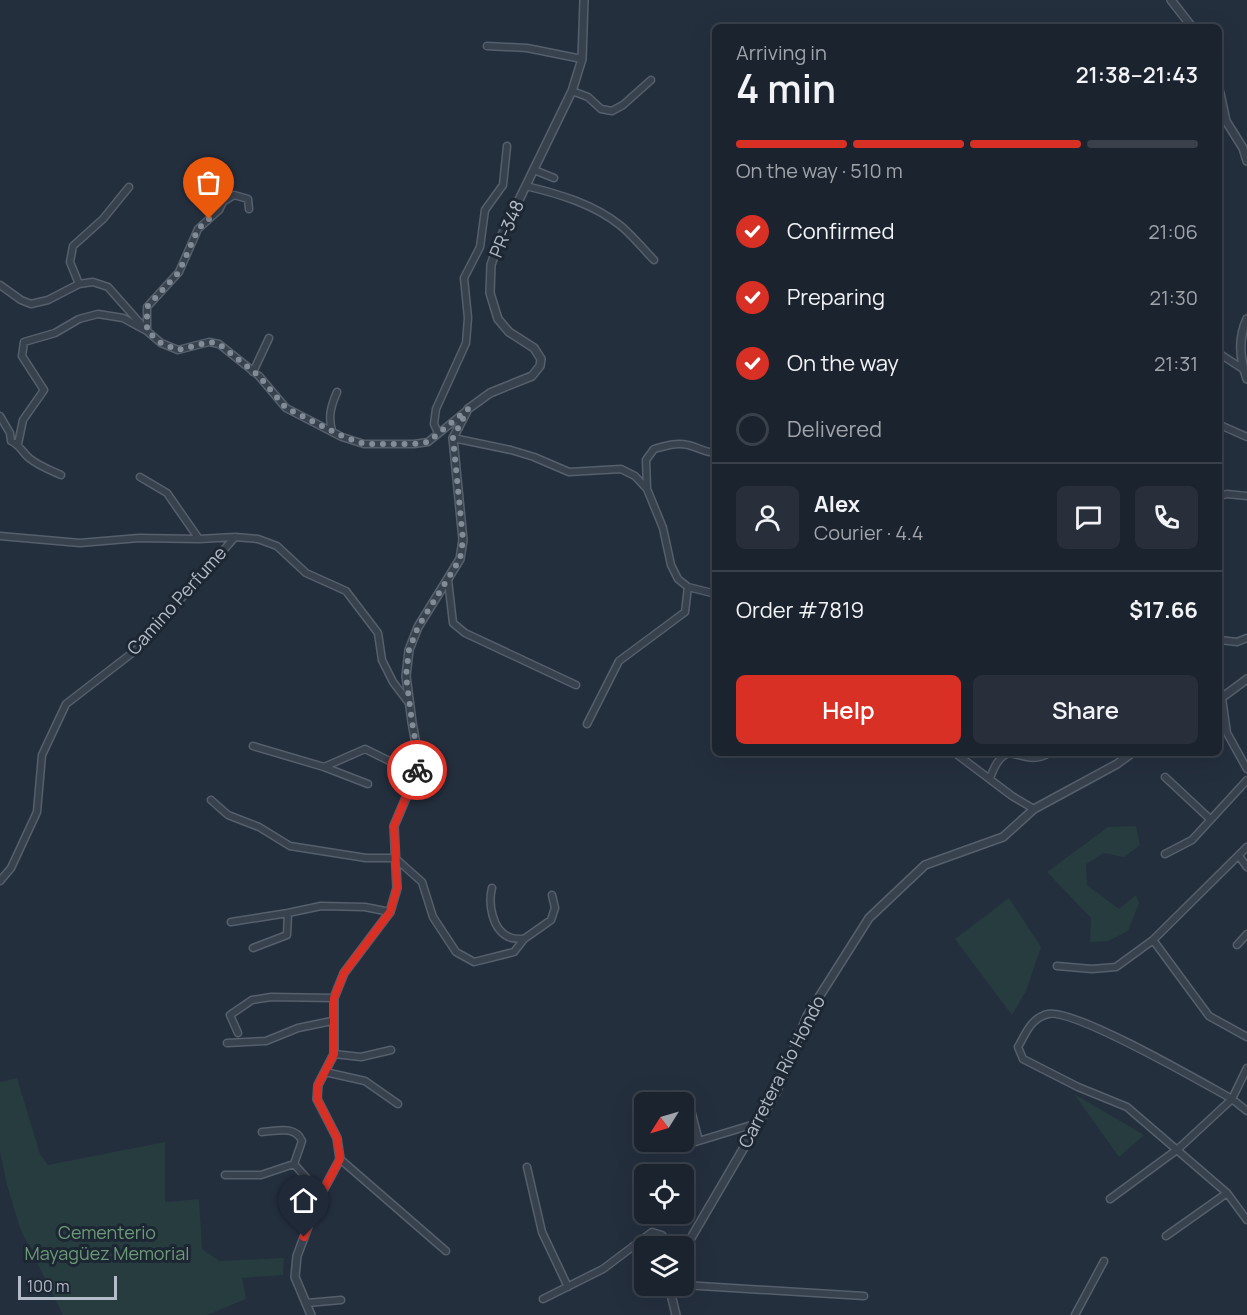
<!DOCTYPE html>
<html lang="en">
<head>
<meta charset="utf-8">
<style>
  body { margin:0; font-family:Manrope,sans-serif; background:#282f3a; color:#f1f3f6; height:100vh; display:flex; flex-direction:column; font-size:22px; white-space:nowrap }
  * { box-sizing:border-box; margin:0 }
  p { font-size:20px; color:#a0a4aa }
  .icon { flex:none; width:33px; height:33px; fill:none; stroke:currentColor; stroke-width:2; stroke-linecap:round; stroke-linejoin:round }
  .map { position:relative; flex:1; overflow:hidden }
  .drawer { position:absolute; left:712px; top:24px; width:510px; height:732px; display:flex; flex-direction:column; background:#1b232e; border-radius:9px; box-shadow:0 6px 24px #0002,0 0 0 2px #39404a }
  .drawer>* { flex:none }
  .needle { width:39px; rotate:233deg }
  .fabs { position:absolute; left:634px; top:1092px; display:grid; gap:12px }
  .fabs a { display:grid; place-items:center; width:60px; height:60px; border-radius:9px; background:#1b232e; box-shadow:0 6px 24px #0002,0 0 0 2px #39404a; font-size:30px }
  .scale { position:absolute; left:18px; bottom:15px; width:99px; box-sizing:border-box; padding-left:6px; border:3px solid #b4bcc9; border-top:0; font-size:16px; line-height:21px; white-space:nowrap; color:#b4bcc9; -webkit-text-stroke:4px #1d2633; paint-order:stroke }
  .pin { position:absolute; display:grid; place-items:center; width:51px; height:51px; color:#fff; margin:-62px -26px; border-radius:50% 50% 50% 0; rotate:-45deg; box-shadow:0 0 6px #0007 }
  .pin .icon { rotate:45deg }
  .courier { position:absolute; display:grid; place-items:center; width:60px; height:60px; margin:-30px; border:4px solid #d93025; border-radius:50%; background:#fff; color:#222; box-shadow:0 2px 8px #0007 }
  .overview em { font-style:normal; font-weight:600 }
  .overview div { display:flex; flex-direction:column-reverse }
  .overview { display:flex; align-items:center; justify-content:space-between; height:102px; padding:0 24px }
  h1 { font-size:39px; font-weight:600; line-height:45px }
  .bar { display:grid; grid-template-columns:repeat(4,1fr); gap:9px 6px; align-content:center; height:72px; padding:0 24px }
  .bar i { height:8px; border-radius:4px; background:#39404a }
  .bar .current { background:#d93025 }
  .bar p { grid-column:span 4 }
  .line { display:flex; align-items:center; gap:15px; padding:0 24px; border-top:2px solid #39404a }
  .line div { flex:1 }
  .round { display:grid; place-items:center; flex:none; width:63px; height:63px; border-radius:9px; background:#282f3a }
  ol { padding:0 24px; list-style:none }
  li { display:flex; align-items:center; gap:18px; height:66px }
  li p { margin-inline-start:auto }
  li .icon { padding:6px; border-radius:50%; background:#d93025; color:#fff; stroke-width:4 }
  li:last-child { color:#a0a4aa }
  li i { width:33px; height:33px; border:3px solid #39404a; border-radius:50% }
  .primary-button { display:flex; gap:12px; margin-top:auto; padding:12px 24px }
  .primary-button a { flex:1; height:69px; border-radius:9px; background:#d93025; color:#fff; font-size:24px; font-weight:600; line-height:69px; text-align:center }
  .primary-button a+a { background:#282f3a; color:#f1f3f6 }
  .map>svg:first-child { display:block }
  .green { fill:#263c3f }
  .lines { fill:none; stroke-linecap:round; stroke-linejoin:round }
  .minor-casing { stroke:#565f6c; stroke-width:9 }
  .tertiary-casing { stroke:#565f6c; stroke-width:10 }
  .minor { stroke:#38414e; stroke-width:6 }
  .tertiary { stroke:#38414e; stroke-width:7 }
  .done { stroke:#828b98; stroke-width:6; stroke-dasharray:0 10.8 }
  .route { stroke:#d93025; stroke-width:8 }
  .labels { text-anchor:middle; stroke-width:6; stroke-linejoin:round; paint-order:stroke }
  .street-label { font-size:18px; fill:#b4bcc9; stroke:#1d2633 }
  .park-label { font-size:18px; fill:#6b9a76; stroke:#1d2633 }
</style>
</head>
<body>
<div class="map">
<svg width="1247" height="1315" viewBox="0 0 1247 1315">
  <rect width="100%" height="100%" fill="#242f3e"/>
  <path class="green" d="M1136 826 1140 845 1124 857 1104 853 1086 864 1087 885 1119 909 1136 895 1139 903 1128 931 1108 941 1090 942 1091 918 1047 872 1108 827Z
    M1009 898 1041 947 1026 991 1012 1015 955 939Z
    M17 1078 40 1154 48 1165 165 1142V1202L199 1199 202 1249 219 1261 284 1258 283 1275 242 1278 246 1299 207 1315H63L20 1228 7 1185 0 1152V1082Z
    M1074 1094 1144 1135 1119 1157Z"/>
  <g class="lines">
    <defs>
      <path id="minor" d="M487 46 527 48 582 59
        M572 91 588 97 601 109 612 111 623 105 651 80
        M534 170 554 178
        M526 186C559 194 594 204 621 226 633 236 643 249 654 260
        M79 284 70 262 73 246 103 219 129 187
        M0 285 21 300 31 304 48 300 79 284 93 282 108 287 147 331 161 343 178 350 209 342 219 344 259 376 286 408 342 437 364 444H414L428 442 465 412
        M1220 354 1243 369
        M253 372 269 338
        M0 416 10 433 11 441C20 445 22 452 29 458 39 466 50 470 61 475
        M1220 425 1247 437
        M332 431C328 416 331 406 337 392
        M438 433 434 424 436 409 466 343 468 318 464 278 480 247 485 210 503 185 507 146
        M453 438 511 450 534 457 569 472 621 469 635 476 647 489 663 528 671 565 678 579 688 587 716 594
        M18 444 23 420 44 390 22 356 24 342 55 333 79 319 98 314 123 318 147 331V307L179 272 198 229 219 210 223 202 234 195 248 199 249 209
        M140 477 167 493 199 539
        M647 489 646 460 654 449C665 446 676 442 688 445 699 447 701 452 716 453
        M1220 496 1227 494 1247 496
        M0 536 80 543 139 538 199 539 235 537 258 539 277 546 306 573 346 591 378 633 382 660 393 682 409 703
        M448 580 453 623 465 633 576 685
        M1220 640 1237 642 1247 638
        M1222 698 1227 733 1247 769
        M587 724 619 661 685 612 688 587
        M253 746 324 767 365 749 416 774
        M955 753 1012 796 1034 809
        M1010 753C1024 756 1035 762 1049 753
        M324 767 368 784
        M1165 777 1210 819
        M990 778C994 768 998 757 1009 753
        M211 800 228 815 259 827 290 846 366 858H395L422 882 433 917 456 952 474 962 514 952 524 939 551 920 555 908 552 895
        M1165 854 1192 840 1247 780
        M1239 856 1247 867
        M0 881 11 868 37 812 42 755 66 704 136 650 235 537
        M492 888C488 903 492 930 509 937 513 939 519 939 524 939
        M231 922 288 913 321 906 365 907 390 912
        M1153 940 1209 1016 1247 1037
        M1237 945 1247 934
        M253 948 287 935 288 913
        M1057 966 1092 969 1116 967 1153 940 1247 847
        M238 1033 230 1015 252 1000 271 997 334 998
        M227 1043 266 1041 298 1028 332 1021
        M334 1054 361 1057 391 1050
        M325 1072 365 1081 398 1104
        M688 1098 699 1141
        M1247 1111 1232 1099C1203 1083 1074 1008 1048 1014 1031 1018 1026 1033 1018 1047L1023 1059 1078 1087 1127 1107 1227 1193 1247 1220
        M679 1147 758 1123
        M340 1159 446 1251
        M294 1164 311 1183 318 1200
        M527 1167 542 1232 568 1287
        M225 1175H261L294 1164 302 1141C295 1125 277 1131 262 1132
        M1110 1199 1178 1149 1232 1099 1247 1068
        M1166 1236 1227 1193
        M684 1285 864 1296
        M543 1299 603 1269 652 1232 662 1235 670 1246
        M307 1303 341 1300
        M1075 1315 1104 1261"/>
      <path id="tertiary" d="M1171 0 1192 27
        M1220 93 1226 121 1243 148 1247 161
        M1247 319C1238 338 1240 360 1247 379
        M1220 699 1247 679
        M684 1250 777 1091 807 1016 869 918 925 865 1003 837 1034 809 1117 764 1132 753
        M669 1286 676 1315
        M311 1315 295 1277 297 1256 318 1200 340 1159 337 1138 317 1099 318 1085 334 1054V998L344 973 390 912 397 888 394 826 416 774 418 756 412 722 406 676 409 650 418 627 460 559 463 540 453 438 468 409 490 393 532 376 540 366 541 359 534 348 509 332 498 319 490 293 491 265 499 241 572 91 582 59 584 0"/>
    </defs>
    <use href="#minor" class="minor-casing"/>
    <use href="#tertiary" class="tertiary-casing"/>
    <use href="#minor" class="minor"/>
    <use href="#tertiary" class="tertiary"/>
  </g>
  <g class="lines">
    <path class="done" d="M209 219 198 229 179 272 147 307V331L161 343 178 350 209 342 219 344 259 376 286 408 342 436 364 444H414L428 442 468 409 453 438 463 540 460 559 418 627 409 650 406 676 412 722 418 756 417 770"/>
    <path class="route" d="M304 1237 318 1200 340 1159 337 1138 317 1099 318 1085 334 1054V998L344 973 390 912 397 888 394 826 417 770"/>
  </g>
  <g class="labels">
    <g class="street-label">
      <text transform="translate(507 229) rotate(-67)" y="6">PR-348</text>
      <text transform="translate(177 601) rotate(-48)" y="6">Camino Perfume</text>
      <text transform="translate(782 1072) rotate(-63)" y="6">Carretera Río Hondo</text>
    </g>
    <g class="park-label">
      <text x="107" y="1239">Cementerio<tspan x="107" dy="21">Mayagüez Memorial</tspan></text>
    </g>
  </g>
</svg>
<div class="fabs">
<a><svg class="needle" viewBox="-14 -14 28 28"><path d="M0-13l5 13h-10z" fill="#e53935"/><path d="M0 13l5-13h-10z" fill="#a0a4aa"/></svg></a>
<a><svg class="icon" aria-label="locate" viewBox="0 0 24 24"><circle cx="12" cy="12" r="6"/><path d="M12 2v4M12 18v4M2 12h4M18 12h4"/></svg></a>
<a><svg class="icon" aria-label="layers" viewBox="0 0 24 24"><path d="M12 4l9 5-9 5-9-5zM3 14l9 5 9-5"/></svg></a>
</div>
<div class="scale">100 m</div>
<div class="pin" style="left:209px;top:219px;background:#ea580c"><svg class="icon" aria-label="bag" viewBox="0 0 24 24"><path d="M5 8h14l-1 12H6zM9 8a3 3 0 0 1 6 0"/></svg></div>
<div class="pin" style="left:304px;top:1237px;background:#1f2937"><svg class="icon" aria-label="home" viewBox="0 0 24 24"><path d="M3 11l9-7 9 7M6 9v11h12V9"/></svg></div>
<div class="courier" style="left:417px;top:770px"><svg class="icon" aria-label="bike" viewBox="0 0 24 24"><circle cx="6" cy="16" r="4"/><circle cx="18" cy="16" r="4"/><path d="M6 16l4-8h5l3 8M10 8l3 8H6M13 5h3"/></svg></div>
<section class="drawer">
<div class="overview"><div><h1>4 min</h1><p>Arriving in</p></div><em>21:38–21:43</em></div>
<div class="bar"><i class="current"></i><i class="current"></i><i class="current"></i><i></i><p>On the way · 510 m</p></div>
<ol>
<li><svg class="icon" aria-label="check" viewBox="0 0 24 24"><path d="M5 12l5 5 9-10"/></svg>Confirmed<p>21:06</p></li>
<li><svg class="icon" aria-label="check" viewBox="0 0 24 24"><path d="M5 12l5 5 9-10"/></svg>Preparing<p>21:30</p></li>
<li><svg class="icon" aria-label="check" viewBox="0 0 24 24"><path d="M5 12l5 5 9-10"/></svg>On the way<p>21:31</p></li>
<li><i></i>Delivered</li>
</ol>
<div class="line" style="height:108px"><a class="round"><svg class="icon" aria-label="person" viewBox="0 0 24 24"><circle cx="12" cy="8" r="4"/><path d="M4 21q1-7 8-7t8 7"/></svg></a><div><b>Alex</b><p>Courier · 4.4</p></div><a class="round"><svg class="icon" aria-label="chat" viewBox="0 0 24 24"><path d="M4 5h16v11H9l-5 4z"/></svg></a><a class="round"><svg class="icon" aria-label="phone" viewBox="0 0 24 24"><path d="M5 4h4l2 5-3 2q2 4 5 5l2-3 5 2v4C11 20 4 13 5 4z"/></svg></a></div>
<div class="line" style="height:78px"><div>Order #7819</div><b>$17.66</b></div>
<div class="primary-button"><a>Help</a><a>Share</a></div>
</section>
</div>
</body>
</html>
